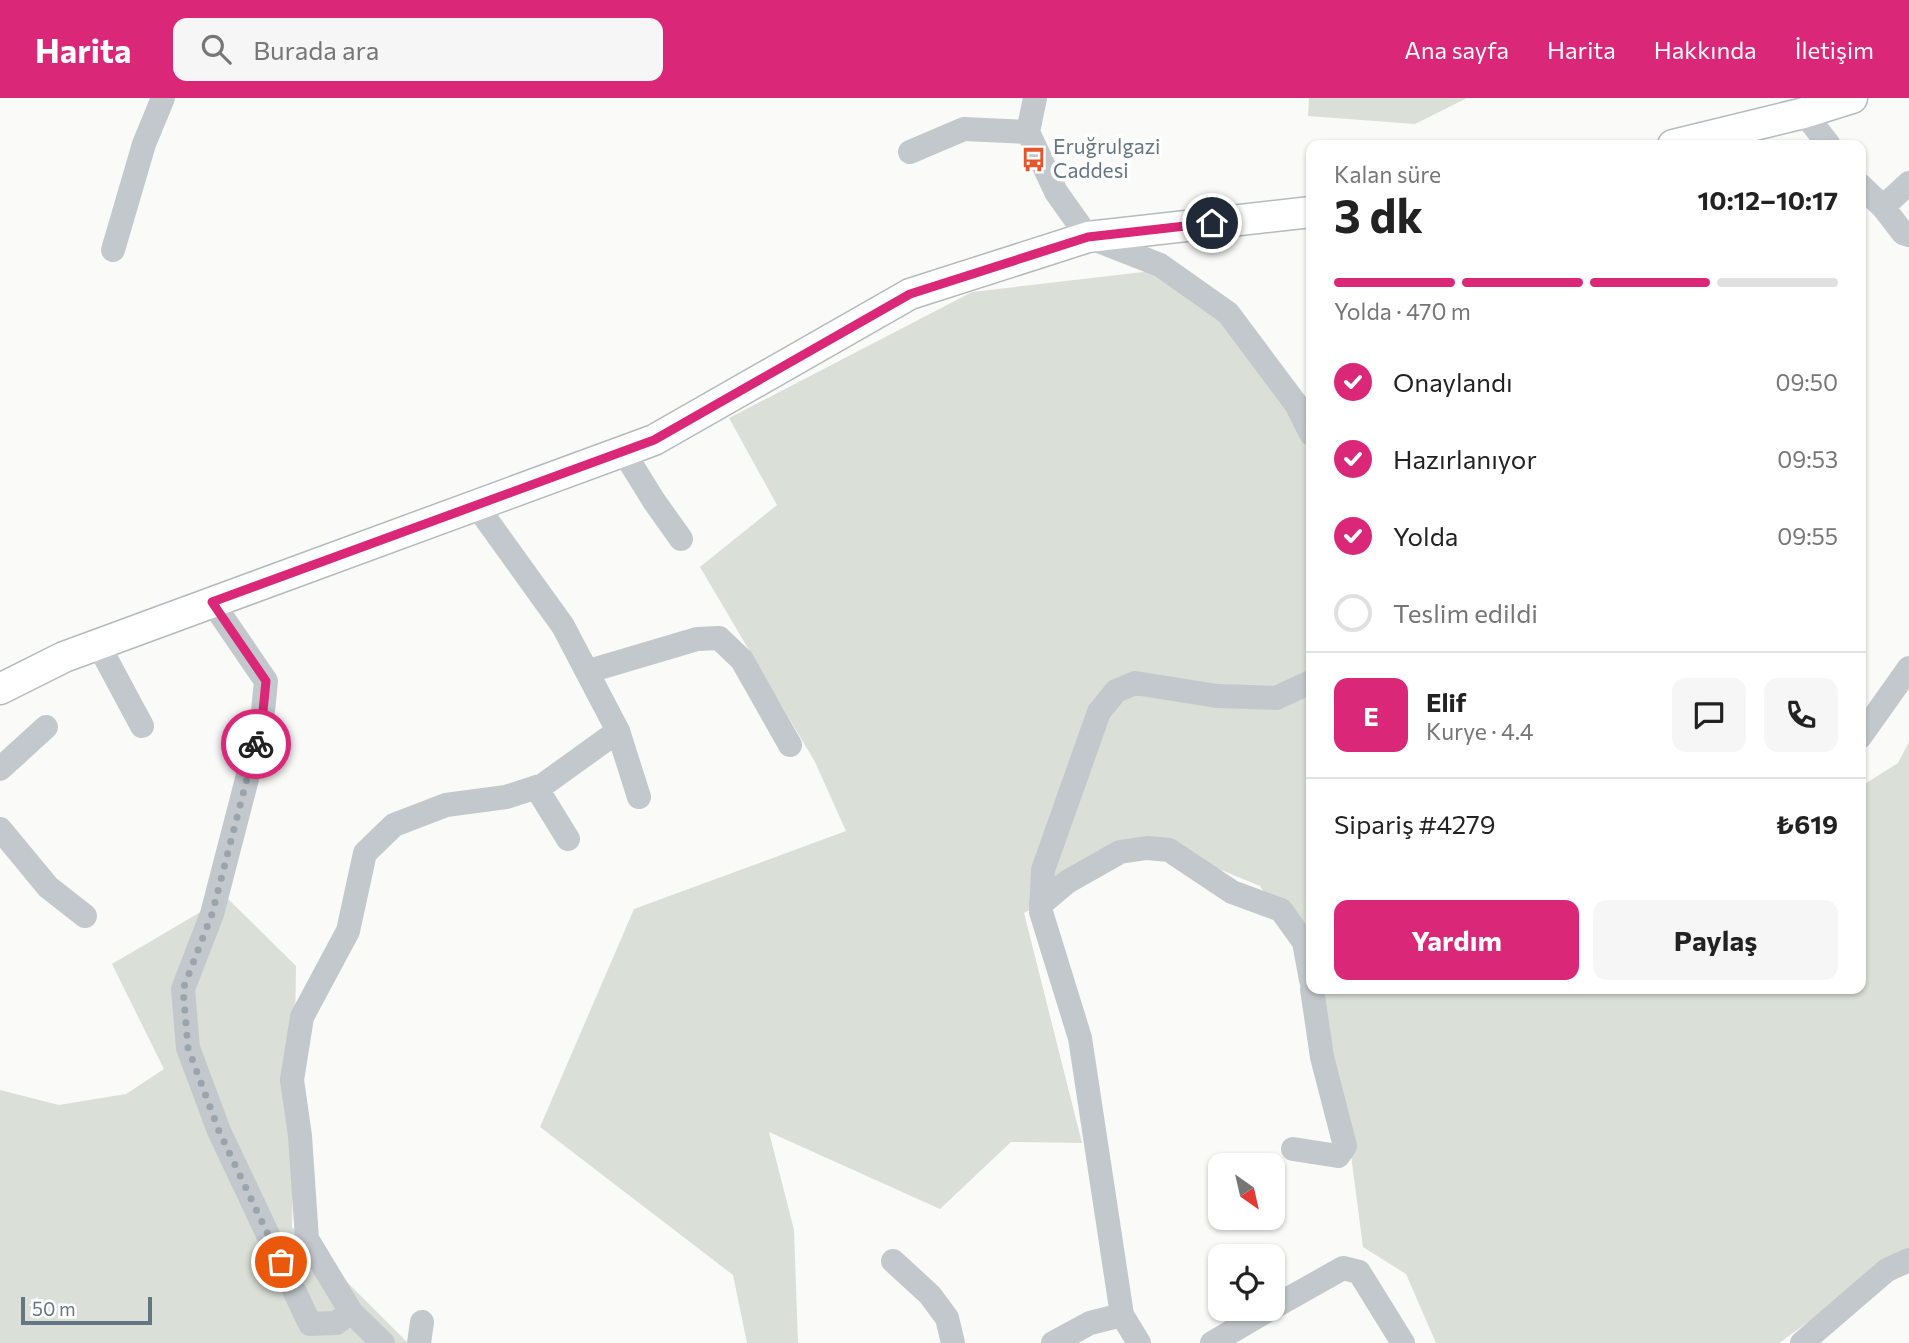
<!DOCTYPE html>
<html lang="tr">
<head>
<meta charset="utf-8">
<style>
  body { margin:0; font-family:Commissioner,sans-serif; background:#f6f6f6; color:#222; height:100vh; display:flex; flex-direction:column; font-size:26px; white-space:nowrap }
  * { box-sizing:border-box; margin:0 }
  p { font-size:23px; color:#767676 }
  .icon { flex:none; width:38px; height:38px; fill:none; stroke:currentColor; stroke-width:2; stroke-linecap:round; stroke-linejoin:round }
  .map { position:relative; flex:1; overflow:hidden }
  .sheet { position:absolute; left:1306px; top:42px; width:560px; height:854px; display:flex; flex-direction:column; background:#fff; border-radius:14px; box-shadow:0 2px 5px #0004 }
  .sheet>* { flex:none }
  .needle { width:46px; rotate:146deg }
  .fabs { position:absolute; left:1208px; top:1055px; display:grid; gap:14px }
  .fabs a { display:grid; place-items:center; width:77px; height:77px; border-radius:14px; background:#fff; box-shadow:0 2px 5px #0004; font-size:35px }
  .scale { position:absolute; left:21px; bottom:18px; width:131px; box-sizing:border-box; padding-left:7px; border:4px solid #657683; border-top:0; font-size:19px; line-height:24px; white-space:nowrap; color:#657683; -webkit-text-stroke:5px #fff; paint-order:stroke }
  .pin { position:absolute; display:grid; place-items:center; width:60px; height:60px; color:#fff; margin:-30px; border:4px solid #fff; border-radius:50%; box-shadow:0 2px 7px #0007 }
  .courier { position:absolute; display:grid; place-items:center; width:70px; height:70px; margin:-35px; border:5px solid #db2777; border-radius:50%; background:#fff; color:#222; box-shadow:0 2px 9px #0007 }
  .head em { font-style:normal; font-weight:700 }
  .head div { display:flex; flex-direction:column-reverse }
  .head { display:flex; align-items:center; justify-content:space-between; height:119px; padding:0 28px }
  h1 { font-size:46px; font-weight:700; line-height:52px }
  .bar { display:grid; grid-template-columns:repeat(4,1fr); gap:10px 7px; align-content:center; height:84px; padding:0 28px }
  .bar i { height:9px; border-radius:5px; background:#e0e0e0 }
  .bar .on { background:#db2777 }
  .bar p { grid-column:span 4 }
  .line { display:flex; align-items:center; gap:18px; padding:0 28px; border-top:2px solid #e0e0e0 }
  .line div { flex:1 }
  .round { display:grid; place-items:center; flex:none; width:74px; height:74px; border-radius:14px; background:#f6f6f6 }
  ol { padding:0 28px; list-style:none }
  li { display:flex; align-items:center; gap:21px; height:77px }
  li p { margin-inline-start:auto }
  li .icon { padding:7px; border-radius:50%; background:#db2777; color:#fff; stroke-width:4 }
  li:last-child { color:#767676 }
  li i { width:38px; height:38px; border:4px solid #e0e0e0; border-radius:50% }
  .primary-button { display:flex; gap:14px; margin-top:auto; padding:14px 28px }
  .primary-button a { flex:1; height:80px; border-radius:14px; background:#db2777; color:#fff; font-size:28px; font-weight:700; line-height:80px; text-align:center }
  .primary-button a+a { background:#f6f6f6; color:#222 }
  header { display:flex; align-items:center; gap:42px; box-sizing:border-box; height:98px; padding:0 35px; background:#db2777; color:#fff }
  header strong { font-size:33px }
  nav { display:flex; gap:38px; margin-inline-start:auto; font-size:24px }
  .search { width:490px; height:63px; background:#f6f6f6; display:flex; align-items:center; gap:18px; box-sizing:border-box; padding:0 24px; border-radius:14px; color:#767676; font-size:26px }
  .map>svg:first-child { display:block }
  .green { fill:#dadfd7 }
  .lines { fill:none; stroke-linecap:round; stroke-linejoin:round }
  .major-casing { stroke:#b5babe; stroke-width:33 }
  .minor { stroke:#c3c8cc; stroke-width:24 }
  .major { stroke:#fff; stroke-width:30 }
  .done { stroke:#99a4ac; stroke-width:7; stroke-dasharray:0 12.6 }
  .route { stroke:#db2777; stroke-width:9 }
  .labels { text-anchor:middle; stroke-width:7; stroke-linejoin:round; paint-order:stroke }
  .poi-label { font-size:21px; fill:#657683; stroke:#fff; text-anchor:start }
</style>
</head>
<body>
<header>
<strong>Harita</strong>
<div class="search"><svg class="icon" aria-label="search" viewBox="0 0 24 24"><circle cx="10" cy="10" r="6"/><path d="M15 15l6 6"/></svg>Burada ara</div>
<nav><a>Ana sayfa</a><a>Harita</a><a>Hakkında</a><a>İletişim</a></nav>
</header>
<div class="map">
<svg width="1909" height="1245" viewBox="0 0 1909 1245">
  <rect width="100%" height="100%" fill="#fafaf8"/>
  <path class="green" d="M1309 0H1467L1415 26 1308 18Z
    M1152 173 1243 236 1311 342V891H1860V689L1898 665 1909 644V1161L1876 1175 1779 1245H1436L1406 1176 1363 1149 1350 1050 1299 851 1260 788 1156 745 1024 815 1082 1045 1011 1044 940 1111 769 1034 794 1132 798 1245H747L733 1177 540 1029 634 811 846 733 815 664 700 469 777 407 729 320 972 194Z
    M226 799 296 868 292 1129 408 1245H0V992L59 1007 126 996 164 971 112 866Z"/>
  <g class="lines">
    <defs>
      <path id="major" d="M1673 47 1804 15 1852 0
        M0 591 64 559 654 342 910 196 1088 139 1311 114"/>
    </defs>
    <use href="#major" class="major-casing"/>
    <path class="minor" d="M1035 0 1028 34 1056 94 1088 139 1160 167 1228 215 1296 306 1311 336
      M1804 15 1829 47
      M910 54 964 31 1028 34
      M1860 87 1883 109 1903 135 1909 137
      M1883 109 1909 85
      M113 152 144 46 163 0
      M623 353 654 403 681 441
      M476 407 563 528 618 633 639 699
      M212 504 266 583 262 623 212 816 183 891 188 950 219 1033 310 1226 336 1225 351 1214 307 1141 300 1038 292 982 302 919 348 833 365 755 394 727 446 707 506 699 543 687 618 633
      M98 546 142 628
      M589 573 697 541 719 540 742 562 790 647
      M1860 639 1909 570
      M0 671 46 629
      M536 689 568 741
      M0 731 48 789 85 818
      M1041 806 1067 784 1120 754 1147 750 1169 752 1232 794 1281 812 1304 844 1311 882
      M1293 1051 1338 1058 1345 1048 1322 959 1312 891
      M893 1163 930 1197 947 1220 953 1245
      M1272 1210 1343 1170 1359 1174 1403 1245
      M351 1214 383 1245
      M419 1245 422 1224
      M1053 1245 1090 1225 1122 1217
      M1139 1245 1122 1217 1080 940 1041 814 1043 772 1099 614 1116 593 1135 585 1217 598 1276 600 1311 584
      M1212 1245 1270 1211
      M1802 1245 1887 1172 1909 1162"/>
    <use href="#major" class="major"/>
  </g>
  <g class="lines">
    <path class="done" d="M256 646 212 816 183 891 188 950 219 1033 281 1164"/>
    <path class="route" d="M256 646 262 623 266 583 212 504 654 342 910 196 1088 139 1212 125"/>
  </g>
  <defs>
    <symbol id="bus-bare" viewBox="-9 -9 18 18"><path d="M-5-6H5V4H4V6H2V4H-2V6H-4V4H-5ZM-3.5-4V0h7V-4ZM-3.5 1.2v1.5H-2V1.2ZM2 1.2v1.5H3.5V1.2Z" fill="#e4572e" stroke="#fff" stroke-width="2.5" paint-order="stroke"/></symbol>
  </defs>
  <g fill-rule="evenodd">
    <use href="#bus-bare" x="1016" y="44" width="35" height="35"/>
  </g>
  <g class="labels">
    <g class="poi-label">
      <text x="1053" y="56">Eruğrulgazi<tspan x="1053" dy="24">Caddesi</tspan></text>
    </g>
  </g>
</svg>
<div class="fabs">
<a><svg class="needle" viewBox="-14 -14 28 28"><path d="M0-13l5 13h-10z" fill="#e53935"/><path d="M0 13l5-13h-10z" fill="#767676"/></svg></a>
<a><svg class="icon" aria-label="locate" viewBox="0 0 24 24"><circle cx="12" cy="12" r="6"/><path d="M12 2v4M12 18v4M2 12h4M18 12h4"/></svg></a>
</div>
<div class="scale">50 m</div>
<div class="pin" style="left:281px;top:1164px;background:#ea580c"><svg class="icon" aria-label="bag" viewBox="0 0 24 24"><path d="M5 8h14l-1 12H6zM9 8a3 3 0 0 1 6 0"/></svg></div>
<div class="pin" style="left:1212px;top:125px;background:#1f2937"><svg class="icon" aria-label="home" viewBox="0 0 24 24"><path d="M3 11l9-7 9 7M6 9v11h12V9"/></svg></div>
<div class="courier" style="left:256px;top:646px"><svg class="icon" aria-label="bike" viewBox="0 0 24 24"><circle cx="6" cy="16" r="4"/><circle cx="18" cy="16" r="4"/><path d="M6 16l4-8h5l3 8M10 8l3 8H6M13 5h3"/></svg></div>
<section class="sheet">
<div class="head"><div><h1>3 dk</h1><p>Kalan süre</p></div><em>10:12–10:17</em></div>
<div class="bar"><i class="on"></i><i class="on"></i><i class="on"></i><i></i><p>Yolda · 470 m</p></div>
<ol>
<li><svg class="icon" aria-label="check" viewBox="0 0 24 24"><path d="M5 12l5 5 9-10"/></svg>Onaylandı<p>09:50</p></li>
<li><svg class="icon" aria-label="check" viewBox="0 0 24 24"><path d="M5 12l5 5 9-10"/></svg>Hazırlanıyor<p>09:53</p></li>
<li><svg class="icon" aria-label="check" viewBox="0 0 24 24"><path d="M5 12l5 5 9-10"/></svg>Yolda<p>09:55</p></li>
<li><i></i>Teslim edildi</li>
</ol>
<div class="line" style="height:126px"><b class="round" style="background:#db2777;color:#fff">E</b><div><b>Elif</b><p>Kurye · 4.4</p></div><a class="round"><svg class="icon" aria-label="chat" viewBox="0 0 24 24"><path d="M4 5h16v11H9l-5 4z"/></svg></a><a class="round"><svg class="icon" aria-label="phone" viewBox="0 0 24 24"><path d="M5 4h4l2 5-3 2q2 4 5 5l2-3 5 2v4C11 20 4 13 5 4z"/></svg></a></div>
<div class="line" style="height:91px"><div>Sipariş #4279</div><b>₺619</b></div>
<div class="primary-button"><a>Yardım</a><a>Paylaş</a></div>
</section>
</div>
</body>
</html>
